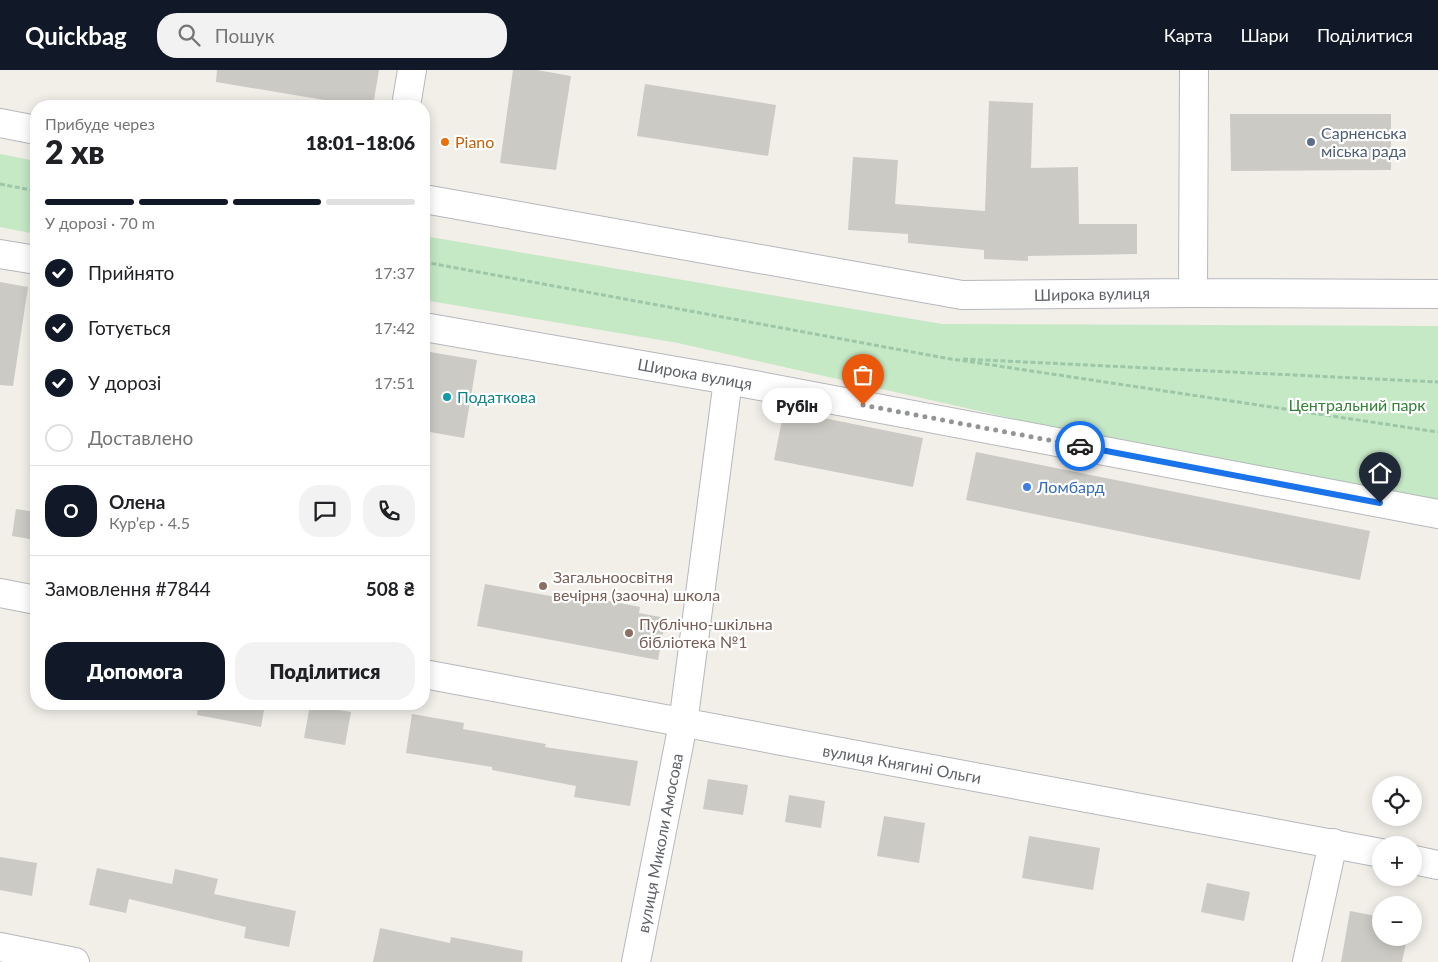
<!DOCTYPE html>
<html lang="uk">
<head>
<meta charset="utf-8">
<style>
  body { margin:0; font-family:Lato,sans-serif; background:#f2f2f2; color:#202124; height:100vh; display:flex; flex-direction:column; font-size:19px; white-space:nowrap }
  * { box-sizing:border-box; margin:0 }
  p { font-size:16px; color:#757577 }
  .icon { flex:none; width:28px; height:28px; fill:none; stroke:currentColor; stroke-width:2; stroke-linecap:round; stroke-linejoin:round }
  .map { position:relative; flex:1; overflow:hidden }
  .panel { position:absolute; left:30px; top:30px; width:400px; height:610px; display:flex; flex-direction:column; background:#fff; border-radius:20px; box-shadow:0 2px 12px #0003 }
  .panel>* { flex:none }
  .buttons { position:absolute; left:1372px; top:706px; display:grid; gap:10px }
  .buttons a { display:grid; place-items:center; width:50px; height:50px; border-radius:50%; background:#fff; box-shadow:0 2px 12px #0003; font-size:25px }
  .pin { position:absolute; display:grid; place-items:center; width:42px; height:42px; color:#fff; margin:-51px -21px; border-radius:50% 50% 50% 0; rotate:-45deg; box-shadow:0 0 5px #0007 }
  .pin .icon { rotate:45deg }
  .courier { position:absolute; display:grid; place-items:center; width:50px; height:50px; margin:-25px; border:4px solid #1a73e8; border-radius:50%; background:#fff; color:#222; box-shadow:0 1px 6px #0007 }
  .bubble { position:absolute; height:35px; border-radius:18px; background:#fff; box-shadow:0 2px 12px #0003; font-size:16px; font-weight:800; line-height:35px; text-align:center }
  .overview em { font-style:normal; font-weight:800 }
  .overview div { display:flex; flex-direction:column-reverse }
  .overview { display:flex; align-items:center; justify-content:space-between; height:85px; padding:0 15px }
  h1 { font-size:32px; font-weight:800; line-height:38px }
  .bar { display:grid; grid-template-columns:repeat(4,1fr); gap:8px 5px; align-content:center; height:60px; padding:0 15px }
  .bar i { height:6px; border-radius:4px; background:#e0e0e0 }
  .bar .active { background:#111827 }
  .bar p { grid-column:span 4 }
  .line { display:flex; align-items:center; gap:12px; padding:0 15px; border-top:1px solid #e0e0e0 }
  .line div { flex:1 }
  .round { display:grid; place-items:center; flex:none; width:52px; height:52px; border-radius:20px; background:#f2f2f2 }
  ol { padding:0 15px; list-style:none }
  li { display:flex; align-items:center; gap:15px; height:55px }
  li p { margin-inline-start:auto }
  li .icon { padding:5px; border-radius:50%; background:#111827; color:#fff; stroke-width:4 }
  li:last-child { color:#757577 }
  li i { width:28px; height:28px; border:2px solid #e0e0e0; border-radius:50% }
  .primary-button { display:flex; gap:10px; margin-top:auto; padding:10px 15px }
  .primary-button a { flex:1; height:58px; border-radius:20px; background:#111827; color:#fff; font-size:20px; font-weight:800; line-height:58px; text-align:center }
  .primary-button a+a { background:#f2f2f2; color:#202124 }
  header { display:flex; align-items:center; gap:30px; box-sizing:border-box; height:70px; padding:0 25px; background:#111827; color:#fff }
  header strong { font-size:24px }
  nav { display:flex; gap:28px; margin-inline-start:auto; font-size:18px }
  .search { width:350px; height:45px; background:#f2f2f2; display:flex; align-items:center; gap:12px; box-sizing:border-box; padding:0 18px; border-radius:20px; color:#757577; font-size:19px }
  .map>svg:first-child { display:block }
  .green { fill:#c5e8c5 }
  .building { fill:#cccac5 }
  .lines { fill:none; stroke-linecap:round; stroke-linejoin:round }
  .minor-casing { stroke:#b5b8bc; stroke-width:30 }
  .path { stroke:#9cc7a9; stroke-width:3; stroke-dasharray:5 2.5; stroke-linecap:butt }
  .minor { stroke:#fff; stroke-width:28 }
  .done { stroke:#929495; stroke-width:5; stroke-dasharray:0 9 }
  .route { stroke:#1a73e8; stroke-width:6 }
  .food-dot { fill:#e8710a; stroke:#fff; stroke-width:2 }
  .service-dot { fill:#5c6f8a; stroke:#fff; stroke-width:2 }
  .culture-dot { fill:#0f9aa8; stroke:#fff; stroke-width:2 }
  .shop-dot { fill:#3f7fe0; stroke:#fff; stroke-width:2 }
  .education-dot { fill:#8d6e63; stroke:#fff; stroke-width:2 }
  .labels { text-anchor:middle; stroke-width:4.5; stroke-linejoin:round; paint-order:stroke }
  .service-label { font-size:16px; fill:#4e5e75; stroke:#fff; text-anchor:start }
  .food-label { font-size:16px; fill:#c56008; stroke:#fff; text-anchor:start }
  .street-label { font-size:16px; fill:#5f6368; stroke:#fff }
  .culture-label { font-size:16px; fill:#0d838f; stroke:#fff; text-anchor:start }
  .park-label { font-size:16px; fill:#348238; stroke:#fff }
  .shop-label { font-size:16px; fill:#366cbe; stroke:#fff; text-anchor:start }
  .education-label { font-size:16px; fill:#785e54; stroke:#fff; text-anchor:start }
</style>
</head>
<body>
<header>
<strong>Quickbag</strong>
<div class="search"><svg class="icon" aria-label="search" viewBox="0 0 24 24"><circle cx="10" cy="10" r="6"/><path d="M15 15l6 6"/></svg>Пошук</div>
<nav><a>Карта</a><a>Шари</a><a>Поділитися</a></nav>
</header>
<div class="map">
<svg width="1438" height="892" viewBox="0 0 1438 892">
  <rect width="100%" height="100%" fill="#f1efe8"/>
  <path class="green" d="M0 84 36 91V164L0 157Z
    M424 166 942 254 1438 256V431L1055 358 678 273 424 230Z"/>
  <path class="building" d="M217 0H379L373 36H360L216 12Z
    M513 0H537L571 6 556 100 500 93Z
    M645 14 776 35 768 86 637 66Z
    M989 31 1033 33 1031 98 1078 97 1079 154H1137V184L1028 186V191L984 189V180L908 173V164L848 160 853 87 898 90 895 134 985 141Z
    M1230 44H1391V100L1231 101Z
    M0 212 28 217 13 316 0 315Z
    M424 281 477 290 464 368 424 361Z
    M784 340 923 368 913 417 774 390Z
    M976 382 1370 461 1360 510 966 430Z
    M16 439 36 442V470L12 466Z
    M485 514 572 530 573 521 601 527 600 529 640 537 639 543 666 548 658 590 477 556Z
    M198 634H265L261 657 197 645Z
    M310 635 351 642 345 675 304 668Z
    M412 644 464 653 463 659 546 674 545 677 638 691 630 736 574 727 576 716 492 700V697L406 683Z
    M708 709 748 715 743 745 703 739Z
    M789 725 825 731 821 758 785 752Z
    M884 746 925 753 919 793 877 786Z
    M1029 766 1100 778 1093 820 1022 808Z
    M0 787 37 793 32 826 0 820Z
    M97 798 172 814 175 799 218 809 214 824 296 841 289 877 244 868 246 857 129 829 126 843 89 835Z
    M1207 813 1250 822 1244 851 1201 842Z
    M1350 841 1381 847V868H1407L1402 892H1341Z
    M380 858 450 873 451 867 523 881 522 892H373Z"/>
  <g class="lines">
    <defs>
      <path id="minor" d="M406 36 412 0
        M0 53 36 60
        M424 129 962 225 1193 223 1438 224
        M0 184 36 190
        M1193 223 1194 0
        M424 257 728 310 1438 444
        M0 523 36 530
        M424 604 1381 783
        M1414 790 1438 795
        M0 877 75 892
        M636 892 683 654 728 310
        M1307 892 1333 773"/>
    </defs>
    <use href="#minor" class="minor-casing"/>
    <path class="path" d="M0 114 36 121
      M424 192 945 288 1438 362
      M963 289 1438 312"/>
    <use href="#minor" class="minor"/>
  </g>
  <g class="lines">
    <path class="done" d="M863 335 1080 376"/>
    <path class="route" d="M1080 376 1380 433"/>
  </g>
  <circle class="food-dot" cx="445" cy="72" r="5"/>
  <circle class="service-dot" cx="1311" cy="72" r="5"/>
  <circle class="culture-dot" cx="447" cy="327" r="5"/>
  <circle class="shop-dot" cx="1027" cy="417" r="5"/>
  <g class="education-dot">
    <circle cx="543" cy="516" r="5"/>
    <circle cx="629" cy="563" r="5"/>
  </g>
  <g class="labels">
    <g class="service-label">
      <text x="1321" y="69">Сарненська<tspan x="1321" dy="18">міська рада</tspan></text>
    </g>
    <g class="food-label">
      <text x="455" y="78">Piano</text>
    </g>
    <g class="street-label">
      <text transform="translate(1092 224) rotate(-1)" y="6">Широка вулиця</text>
      <text transform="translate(695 304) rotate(10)" y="6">Широка вулиця</text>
      <text transform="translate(902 694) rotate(10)" y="6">вулиця Княгині Ольги</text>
      <text transform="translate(660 773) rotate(-79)" y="6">вулиця Миколи Амосова</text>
    </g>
    <g class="culture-label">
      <text x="457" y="333">Податкова</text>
    </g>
    <g class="park-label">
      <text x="1357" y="341">Центральний парк</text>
    </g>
    <g class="shop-label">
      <text x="1037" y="423">Ломбард</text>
    </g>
    <g class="education-label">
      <text x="553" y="513">Загальноосвітня<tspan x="553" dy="18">вечірня (заочна) школа</tspan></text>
      <text x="639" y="560">Публічно-шкільна<tspan x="639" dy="18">бібліотека №1</tspan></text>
    </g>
  </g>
</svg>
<div class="buttons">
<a><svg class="icon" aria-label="locate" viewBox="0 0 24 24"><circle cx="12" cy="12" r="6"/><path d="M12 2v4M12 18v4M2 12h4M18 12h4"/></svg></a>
<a>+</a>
<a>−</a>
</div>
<div class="pin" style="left:863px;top:335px;background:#ea580c"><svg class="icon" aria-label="bag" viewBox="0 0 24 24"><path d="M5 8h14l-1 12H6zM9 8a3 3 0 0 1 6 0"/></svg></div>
<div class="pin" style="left:1380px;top:433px;background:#1f2937"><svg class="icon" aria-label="home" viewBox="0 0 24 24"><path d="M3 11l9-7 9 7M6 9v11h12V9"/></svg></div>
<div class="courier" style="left:1080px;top:376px"><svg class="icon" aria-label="car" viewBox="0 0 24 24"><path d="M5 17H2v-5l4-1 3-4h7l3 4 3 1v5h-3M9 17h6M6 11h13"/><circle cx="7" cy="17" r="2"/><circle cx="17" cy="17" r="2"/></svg></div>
<div class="bubble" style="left:762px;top:318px;width:70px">Рубін</div>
<section class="panel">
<div class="overview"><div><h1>2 хв</h1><p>Прибуде через</p></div><em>18:01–18:06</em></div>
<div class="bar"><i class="active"></i><i class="active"></i><i class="active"></i><i></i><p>У дорозі · 70 m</p></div>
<ol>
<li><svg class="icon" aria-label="check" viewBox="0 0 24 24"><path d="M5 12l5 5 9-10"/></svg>Прийнято<p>17:37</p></li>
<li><svg class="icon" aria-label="check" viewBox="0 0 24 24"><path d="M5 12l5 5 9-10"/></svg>Готується<p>17:42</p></li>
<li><svg class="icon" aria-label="check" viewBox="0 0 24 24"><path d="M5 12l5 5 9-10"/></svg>У дорозі<p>17:51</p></li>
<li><i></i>Доставлено</li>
</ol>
<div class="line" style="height:90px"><b class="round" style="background:#111827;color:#fff">О</b><div><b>Олена</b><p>Кур’єр · 4.5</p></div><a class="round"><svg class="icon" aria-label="chat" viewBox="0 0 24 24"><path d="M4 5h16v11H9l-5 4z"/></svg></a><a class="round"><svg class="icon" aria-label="phone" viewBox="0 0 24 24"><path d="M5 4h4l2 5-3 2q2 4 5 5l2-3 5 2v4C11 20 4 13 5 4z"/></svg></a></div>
<div class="line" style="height:65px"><div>Замовлення #7844</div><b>508 ₴</b></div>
<div class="primary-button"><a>Допомога</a><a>Поділитися</a></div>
</section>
</div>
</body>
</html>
